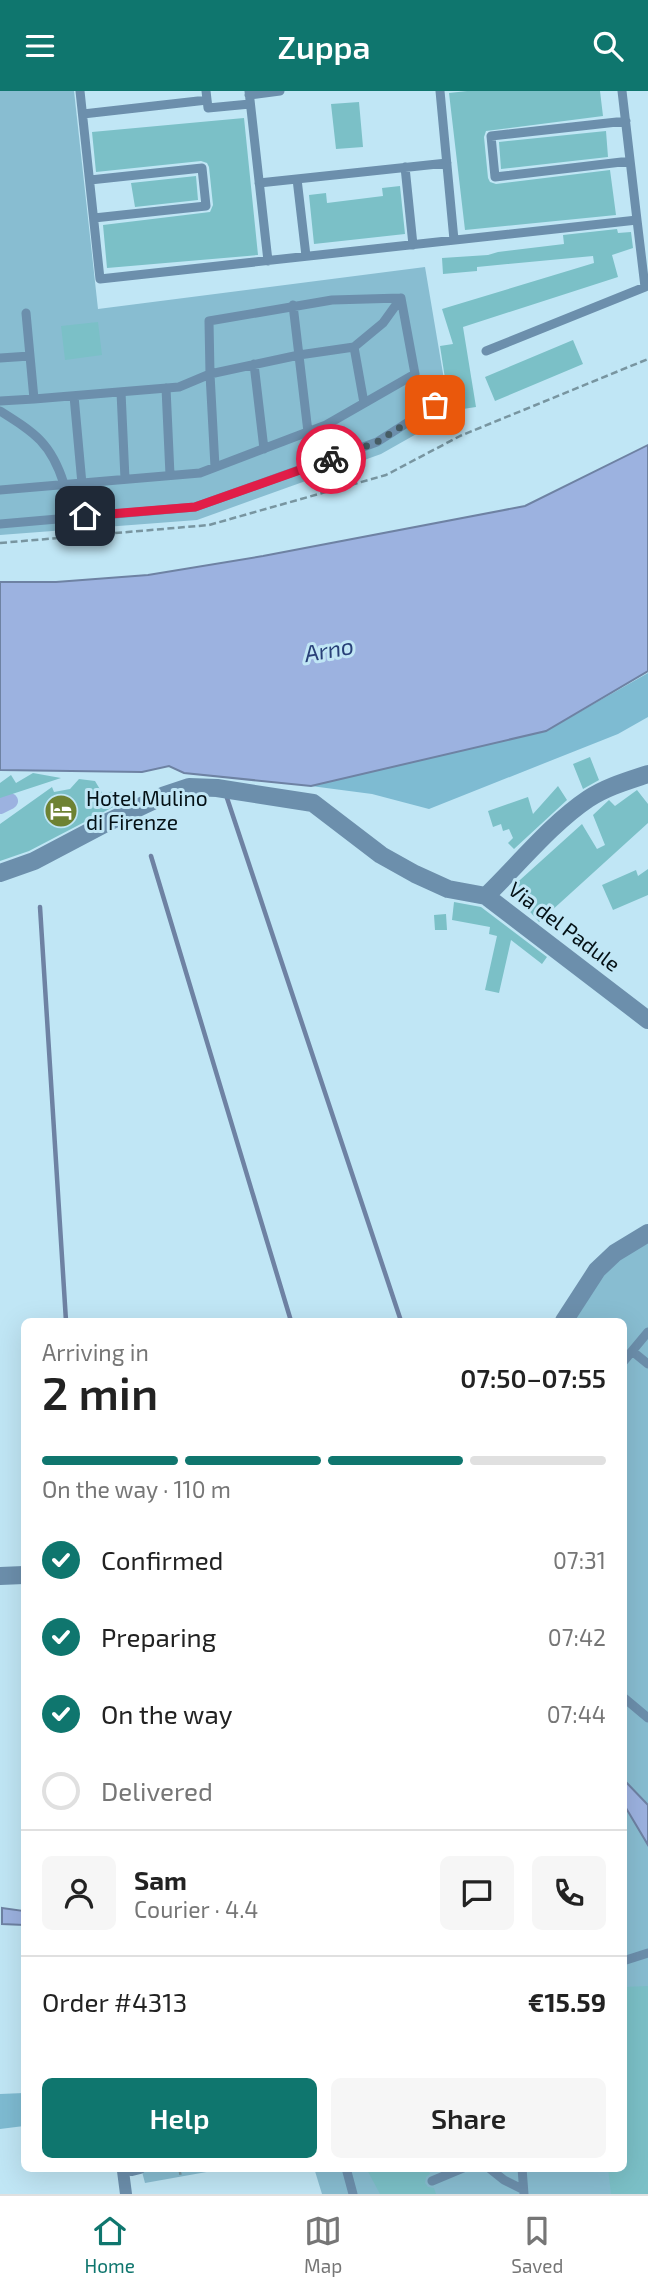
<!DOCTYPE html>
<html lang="en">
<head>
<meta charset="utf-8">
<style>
  body { margin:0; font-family:"Exo 2",sans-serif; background:#f6f6f6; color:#222; height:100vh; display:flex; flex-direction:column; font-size:26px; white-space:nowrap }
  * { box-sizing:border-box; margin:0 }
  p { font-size:23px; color:#767676 }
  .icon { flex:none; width:38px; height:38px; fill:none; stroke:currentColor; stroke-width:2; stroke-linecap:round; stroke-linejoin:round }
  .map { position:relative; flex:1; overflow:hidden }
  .sheet { position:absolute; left:21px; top:1227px; width:606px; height:854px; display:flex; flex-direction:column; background:#fff; border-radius:10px; box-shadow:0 7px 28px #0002 }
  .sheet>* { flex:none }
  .pin { position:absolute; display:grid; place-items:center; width:60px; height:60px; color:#fff; margin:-30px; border-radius:14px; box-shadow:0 4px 10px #0006 }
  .courier { position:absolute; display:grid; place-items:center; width:70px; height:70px; margin:-35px; border:5px solid #e11d48; border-radius:50%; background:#fff; color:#222; box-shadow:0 2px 9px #0007 }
  .overview em { font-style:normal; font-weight:600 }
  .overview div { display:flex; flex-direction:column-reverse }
  .overview { display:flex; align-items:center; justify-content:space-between; height:119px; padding:0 21px }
  h1 { font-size:46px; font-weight:600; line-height:52px }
  .bar { display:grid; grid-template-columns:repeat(4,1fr); gap:10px 7px; align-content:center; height:84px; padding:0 21px }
  .bar i { height:9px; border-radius:5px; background:#e0e0e0 }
  .bar .active { background:#0f766e }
  .bar p { grid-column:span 4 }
  .line { display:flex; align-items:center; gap:18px; padding:0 21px; border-top:2px solid #e0e0e0 }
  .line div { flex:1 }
  .round { display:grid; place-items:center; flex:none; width:74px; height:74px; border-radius:10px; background:#f6f6f6 }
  ol { padding:0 21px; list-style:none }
  li { display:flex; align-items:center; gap:21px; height:77px }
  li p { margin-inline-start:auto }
  li .icon { padding:7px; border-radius:50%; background:#0f766e; color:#fff; stroke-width:4 }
  li:last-child { color:#767676 }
  li i { width:38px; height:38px; border:4px solid #e0e0e0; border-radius:50% }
  .cta { display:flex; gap:14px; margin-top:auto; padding:14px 21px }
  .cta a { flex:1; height:80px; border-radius:10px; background:#0f766e; color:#fff; font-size:28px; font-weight:600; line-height:80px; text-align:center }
  .cta a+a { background:#f6f6f6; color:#222 }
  header { display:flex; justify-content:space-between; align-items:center; height:91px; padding:0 21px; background:#0f766e; color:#fff; font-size:32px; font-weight:600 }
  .tabs { display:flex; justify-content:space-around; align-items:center; height:98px; border-top:2px solid #e0e0e0; background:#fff; font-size:19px; color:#767676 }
  .tabs a { display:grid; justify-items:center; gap:4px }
  .tabs .active { color:#0f766e }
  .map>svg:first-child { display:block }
  .green { fill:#88bdd1 }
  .forest { fill:#7ebbd2 }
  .water { fill:#9cb2e0; stroke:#6e82a3; stroke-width:2 }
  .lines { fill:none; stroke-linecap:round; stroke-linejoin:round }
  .stream { stroke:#6e82a3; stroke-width:4.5 }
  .canal { stroke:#9cb2e0; stroke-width:16 }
  .building { fill:#7bc0c7 }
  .path { stroke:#7895a0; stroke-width:2.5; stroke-dasharray:7 3.5; stroke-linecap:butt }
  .service { stroke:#6c8fac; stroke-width:9 }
  .pedestrian { stroke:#6c8fac; stroke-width:12 }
  .minor { stroke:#6c8fac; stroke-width:18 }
  .done { stroke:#465c64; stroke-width:7; stroke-dasharray:0 12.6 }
  .route { stroke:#e11d48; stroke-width:9 }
  .labels { text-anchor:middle; stroke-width:6; stroke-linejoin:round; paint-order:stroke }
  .poi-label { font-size:21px; fill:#041116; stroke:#c0e6f5; text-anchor:start }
  .street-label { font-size:21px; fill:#041116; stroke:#c0e6f5 }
  .water-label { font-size:23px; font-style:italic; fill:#284078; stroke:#c0e6f5 }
</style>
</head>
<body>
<header><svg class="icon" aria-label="menu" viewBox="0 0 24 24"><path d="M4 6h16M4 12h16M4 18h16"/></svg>Zuppa<svg class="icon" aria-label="search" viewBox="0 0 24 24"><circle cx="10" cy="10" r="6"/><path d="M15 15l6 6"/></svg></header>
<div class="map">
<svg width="648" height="2103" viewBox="0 0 648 2103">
  <rect width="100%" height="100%" fill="#c0e6f5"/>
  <path class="green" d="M0 0H74L98 218 425 176 450 324 381 363 197 429 0 444Z
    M648 1149V2103H322L314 2077H623V1230H571L603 1183 626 1162Z
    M141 2077H229L145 2092Z"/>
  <path class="forest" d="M648 582V626L618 643 429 718 372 703 311 695 546 640Z
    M24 2002V2035L0 2038V2003Z"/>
  <path class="water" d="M648 354V580L546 640 311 695 184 682 169 675 142 681 0 679V491H56L148 484 263 465 525 415Z
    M624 1689 648 1714V1754L623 1712Z
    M2 1817 24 1820V1834L2 1833Z"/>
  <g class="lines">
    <path class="stream" d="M227 707 401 1230
      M151 765 291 1230
      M40 816 66 1230"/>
    <path class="canal" d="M0 715 10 710"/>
  </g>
  <path class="building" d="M467 0H600L603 25 486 40 484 46 488 87 490 91 496 93 610 79 616 124 465 139 449 2Z
    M359 11 363 56 336 58 331 13Z
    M244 27 258 164 107 177 103 134 210 121 213 114 209 76 207 72 201 70 96 81 92 41Z
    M606 40 608 66 501 78 499 51Z
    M196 85 198 109 135 116 131 92Z
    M400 95 405 143 314 153 309 104 326 102 327 112 383 105 382 97Z
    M617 138 618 142 631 141 633 157 612 164 618 186 463 236 476 316 450 320 440 255 453 253 442 218 594 172 593 165 477 176V180L443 183 442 167 488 164 498 161 564 153 563 144Z
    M98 231 102 264 65 269 61 235Z
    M573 249 583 273 495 310 485 286Z
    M590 666 599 689 583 698 573 673Z
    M33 682 61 687 0 707V692L11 684 16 692Z
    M79 688 95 690 104 705 112 700 119 713 29 760 0 770V733L52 696 54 701 70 698Z
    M558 695 567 709 514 758 508 752 513 747 509 738 503 740 501 733 493 736 488 720 528 706 533 723Z
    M637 699 648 713V732L539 831 510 798 582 733 597 758 605 754 593 724 609 709 615 715Z
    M648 778V804L613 819 602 794 636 779 638 785Z
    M454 811 481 816 547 866 542 873 511 849 499 902 485 899 497 845 489 843 490 836 452 829Z
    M446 823 447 839H435L434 824Z
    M648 1895V2103H611L608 2077H623V1896Z
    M366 2077H428L430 2083 426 2086 425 2092 428 2096 434 2097 436 2103H380Z"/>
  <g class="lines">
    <path class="path" d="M0 452 209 434 386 384 460 345 648 268
      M179 2077 181 2086"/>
    <path class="service" d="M80 0 100 188 637 129 622 0
      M206 0 208 17 250 13
      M249 0 268 170
      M440 0 454 149
      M249 4 280 0
      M83 23 207 9
      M626 30 491 45 495 86 630 70
      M405 76 413 154
      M297 88 306 165
      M90 89 202 77 206 115 94 127
      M259 92 447 72
      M293 214 308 341
      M354 256 364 312
      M486 260 645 196 637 129
      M0 267 30 265
      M254 273 264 358
      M166 297 170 384
      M121 301 125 388
      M74 305 85 426
      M0 310 34 308
      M0 320C35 342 51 352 64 393
      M215 376 210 283 299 264 354 256 383 232 401 207
      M0 399 200 382 326 334 415 283 401 207 332 209 209 230 210 283 179 296 34 308 26 222
      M0 433 195 416 377 351 435 314
      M632 1260 648 1273
      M623 1271 648 1241
      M623 1606 648 1627
      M623 1870 648 1862
      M346 2077 353 2103
      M489 2077 504 2089 522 2098
      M522 2077 524 2103
      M432 2090 463 2077"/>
    <path class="pedestrian" d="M132 2079 140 2077
      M123 2080 126 2103"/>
    <path class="minor" d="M0 782 34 770 108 731 165 704 189 696 217 697 313 712 381 764 415 783 448 798 486 805 648 929
      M486 805C517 775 552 732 588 708 606 696 627 690 648 683
      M564 1230 597 1179 615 1162 648 1142
      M0 1485 24 1484"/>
  </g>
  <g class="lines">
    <path class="done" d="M331 368 377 351 435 314"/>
    <path class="route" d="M85 425 195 416 331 368"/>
  </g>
  <defs>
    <symbol id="hotel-disc" viewBox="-11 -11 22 22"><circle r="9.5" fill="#6e8233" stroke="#c0e6f5"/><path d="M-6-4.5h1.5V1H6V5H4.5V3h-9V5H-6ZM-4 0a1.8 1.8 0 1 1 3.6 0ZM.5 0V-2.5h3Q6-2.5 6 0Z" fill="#fff"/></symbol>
  </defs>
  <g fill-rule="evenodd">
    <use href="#hotel-disc" x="42" y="701" width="38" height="38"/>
  </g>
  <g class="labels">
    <g class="poi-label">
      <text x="86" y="715">Hotel Mulino<tspan x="86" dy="24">di Firenze</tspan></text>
    </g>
    <g class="street-label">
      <text transform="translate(564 836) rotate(37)" y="7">Via del Padule</text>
    </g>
    <g class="water-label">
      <text transform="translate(329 559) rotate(-10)" y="8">Arno</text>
    </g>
  </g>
</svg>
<div class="pin" style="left:435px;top:314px;background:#ea580c"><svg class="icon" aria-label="bag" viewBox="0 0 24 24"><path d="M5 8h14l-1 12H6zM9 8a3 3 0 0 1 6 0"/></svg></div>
<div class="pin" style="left:85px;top:425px;background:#1f2937"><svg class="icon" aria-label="home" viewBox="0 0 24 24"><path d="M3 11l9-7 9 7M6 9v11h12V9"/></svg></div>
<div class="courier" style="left:331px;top:368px"><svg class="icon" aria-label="bike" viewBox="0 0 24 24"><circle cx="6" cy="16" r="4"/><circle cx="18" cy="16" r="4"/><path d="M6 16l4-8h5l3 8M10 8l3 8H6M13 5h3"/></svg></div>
<section class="sheet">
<div class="overview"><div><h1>2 min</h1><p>Arriving in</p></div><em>07:50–07:55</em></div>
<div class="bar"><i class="active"></i><i class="active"></i><i class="active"></i><i></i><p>On the way · 110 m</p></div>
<ol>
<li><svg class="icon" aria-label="check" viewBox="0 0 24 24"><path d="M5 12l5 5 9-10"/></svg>Confirmed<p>07:31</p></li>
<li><svg class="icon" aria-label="check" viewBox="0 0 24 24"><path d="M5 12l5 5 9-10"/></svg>Preparing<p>07:42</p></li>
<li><svg class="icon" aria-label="check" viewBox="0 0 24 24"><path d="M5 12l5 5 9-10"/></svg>On the way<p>07:44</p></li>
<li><i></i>Delivered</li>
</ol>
<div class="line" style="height:126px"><a class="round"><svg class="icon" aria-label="person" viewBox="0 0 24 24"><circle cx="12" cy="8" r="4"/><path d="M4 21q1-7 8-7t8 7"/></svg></a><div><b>Sam</b><p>Courier · 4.4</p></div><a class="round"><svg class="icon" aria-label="chat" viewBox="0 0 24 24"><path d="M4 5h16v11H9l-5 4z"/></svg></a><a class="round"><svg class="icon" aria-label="phone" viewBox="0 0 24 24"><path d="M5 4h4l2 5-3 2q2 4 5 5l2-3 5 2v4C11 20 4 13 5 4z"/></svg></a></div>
<div class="line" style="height:91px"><div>Order #4313</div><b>€15.59</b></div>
<div class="cta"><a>Help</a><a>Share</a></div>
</section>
</div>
<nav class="tabs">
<a class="active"><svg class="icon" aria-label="home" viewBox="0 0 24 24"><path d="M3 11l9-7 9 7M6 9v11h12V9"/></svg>Home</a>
<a><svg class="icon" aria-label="map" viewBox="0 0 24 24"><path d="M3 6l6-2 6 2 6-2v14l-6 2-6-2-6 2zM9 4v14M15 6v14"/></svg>Map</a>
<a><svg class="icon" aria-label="saved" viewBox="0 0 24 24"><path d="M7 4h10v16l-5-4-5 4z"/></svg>Saved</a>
</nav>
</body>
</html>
